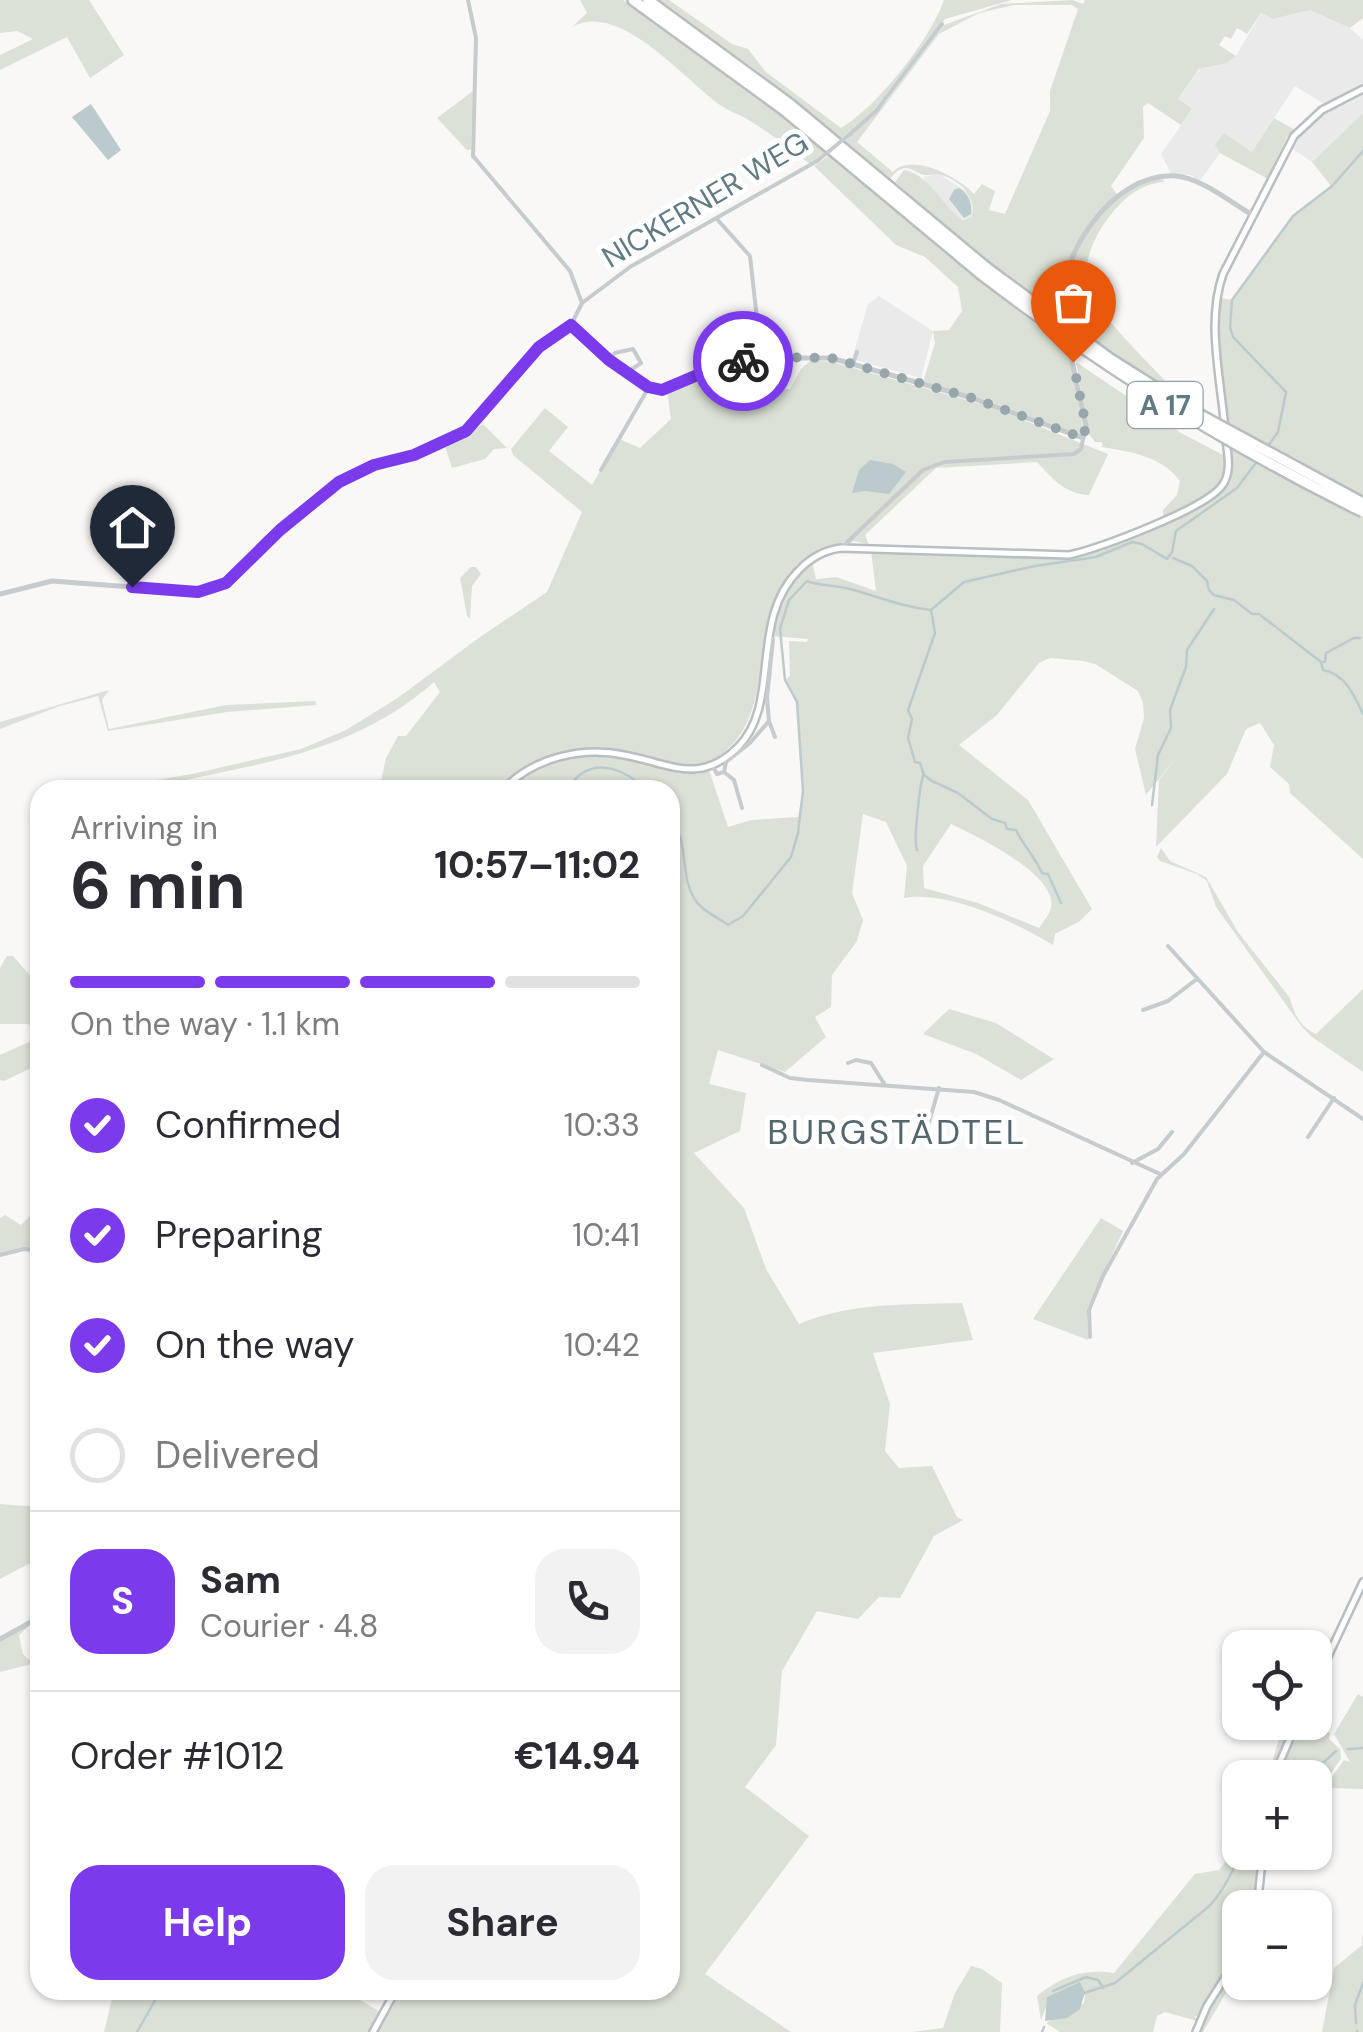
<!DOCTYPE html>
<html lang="en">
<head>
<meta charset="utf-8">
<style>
  body { margin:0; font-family:"DM Sans",sans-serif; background:#f2f2f3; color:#2b2b33; height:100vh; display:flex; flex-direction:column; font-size:38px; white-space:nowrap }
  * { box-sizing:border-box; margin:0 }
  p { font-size:32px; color:#7c7c81 }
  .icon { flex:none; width:55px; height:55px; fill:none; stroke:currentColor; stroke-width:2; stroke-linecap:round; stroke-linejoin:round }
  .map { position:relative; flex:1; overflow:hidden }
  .panel { position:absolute; left:30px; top:780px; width:650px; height:1220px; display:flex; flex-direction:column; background:#fff; border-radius:30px; box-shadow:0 2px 8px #0004 }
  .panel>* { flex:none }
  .tools { position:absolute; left:1222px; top:1630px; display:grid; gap:20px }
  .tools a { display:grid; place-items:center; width:110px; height:110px; border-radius:20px; background:#fff; box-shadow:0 2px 8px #0004; font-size:50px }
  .pin { position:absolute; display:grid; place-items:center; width:85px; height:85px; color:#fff; margin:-102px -42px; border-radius:50% 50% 50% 0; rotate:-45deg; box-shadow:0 0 10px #0007 }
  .pin .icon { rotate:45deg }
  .courier { position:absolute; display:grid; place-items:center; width:100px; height:100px; margin:-50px; border:8px solid #7c3aed; border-radius:50%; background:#fff; color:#222; box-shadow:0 2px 12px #0007 }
  .head em { font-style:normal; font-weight:700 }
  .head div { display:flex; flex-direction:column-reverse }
  .head { display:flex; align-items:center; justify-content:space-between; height:170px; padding:0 40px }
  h1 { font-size:65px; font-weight:700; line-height:75px }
  .bar { display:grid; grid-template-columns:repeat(4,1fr); gap:15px 10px; align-content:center; height:120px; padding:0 40px }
  .bar i { height:12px; border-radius:8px; background:#e1e1e2 }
  .bar .current { background:#7c3aed }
  .bar p { grid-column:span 4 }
  .line { display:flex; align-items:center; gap:25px; padding:0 40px; border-top:2px solid #e1e1e2 }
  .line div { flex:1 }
  .round { display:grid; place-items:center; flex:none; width:105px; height:105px; border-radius:30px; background:#f2f2f3 }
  ol { padding:0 40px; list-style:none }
  li { display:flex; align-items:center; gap:30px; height:110px }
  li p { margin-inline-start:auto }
  li .icon { padding:10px; border-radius:50%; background:#7c3aed; color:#fff; stroke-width:4 }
  li:last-child { color:#7c7c81 }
  li i { width:55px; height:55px; border:5px solid #e1e1e2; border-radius:50% }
  .action { display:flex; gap:20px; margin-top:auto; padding:20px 40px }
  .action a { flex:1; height:115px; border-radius:30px; background:#7c3aed; color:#fff; font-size:40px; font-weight:700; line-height:115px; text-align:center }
  .action a+a { background:#f2f2f3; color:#2b2b33 }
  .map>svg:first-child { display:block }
  .built { fill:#e9eae9 }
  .green { fill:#dbe1d6; fill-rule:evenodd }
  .water { fill:#bbcbcd }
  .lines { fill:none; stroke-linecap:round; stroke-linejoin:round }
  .stream { stroke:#bbcbcd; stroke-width:2.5 }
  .secondary-casing { stroke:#b8bfc2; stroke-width:10 }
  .motorway-casing { stroke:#b8bdbf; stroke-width:14 }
  .minor { stroke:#c6cbce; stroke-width:4 }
  .tertiary { stroke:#c6cbce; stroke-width:5 }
  .secondary { stroke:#fff; stroke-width:5 }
  .motorway { stroke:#fff; stroke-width:9 }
  .motorway-bridge-casing { stroke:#b8bdbf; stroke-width:14; stroke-linecap:butt }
  .minor-bridge { stroke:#c6cbce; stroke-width:4 }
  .motorway-bridge { stroke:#fff; stroke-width:9 }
  .done { stroke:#96a6ab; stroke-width:10; stroke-dasharray:0 18 }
  .route { stroke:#7c3aed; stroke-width:12 }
  .labels { text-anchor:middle; stroke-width:10; stroke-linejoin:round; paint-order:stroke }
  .shield { fill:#fff; stroke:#90a2a8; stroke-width:2.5 }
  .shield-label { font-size:28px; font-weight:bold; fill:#617a83 }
  .street-label { font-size:30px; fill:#617a83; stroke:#fff }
  .quarter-label { font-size:35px; letter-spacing:2.5px; fill:#54666e; stroke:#fff }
</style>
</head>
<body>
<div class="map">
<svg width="1363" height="2032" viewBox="0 0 1363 2032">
  <rect width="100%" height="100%" fill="#f9f8f6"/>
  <path class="built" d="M1310 10 1350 28 1363 40V85L1324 104 1295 86 1252 152 1219 148 1220 153 1200 181 1190 175 1171 174 1161 154 1192 110 1178 99 1200 69 1227 63 1236 56 1261 13 1273 19Z
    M1363 94V113L1312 162 1290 147 1304 129 1337 104Z
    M939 174 970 194 974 216 968 220 958 218 932 192 923 177Z
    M879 296 933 331 921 378 852 359 868 304Z"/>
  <path class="green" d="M0 0H89L124 55 90 78 67 37 0 70V55L33 39 17 31 0 33Z
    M580 0H623L694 49 826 151 810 164C789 149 769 132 747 119 739 114 728 111 720 105 685 80 619 0 572 27L587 13Z
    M657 0H669L732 44 748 49 766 72 841 128C877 107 930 40 944 0H1012L945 19 869 116 840 139 754 69Z
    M1072 0 1083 4 1085 0H1363V18L1350 28 1310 10 1273 19 1261 13 1247 34 1237 28 1231 39 1225 36 1219 45 1236 56 1227 63 1199 69 1178 99 1192 109 1181 125 1148 103 1143 107 1144 138 1111 186 1119 197 1132 187 1161 178 1165 182C1143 183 1126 196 1113 212 1099 228 1081 260 1088 283 1097 316 1146 359 1169 385L1181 387V405L1065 327 1062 311 1058 310 1061 322 1052 310 956 236 895 182 904 170C930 174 942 207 963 220L972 217C977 197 961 181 941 175 936 173 930 176 925 175 916 174 911 165 901 169 896 171 893 176 889 179L844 142 886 102 944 25 1001 4ZM1014 5H1072L1078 9 1050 91V111L1005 214 989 210 995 191 982 184 974 194C958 177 912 152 893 172L857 142 939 34 979 13Z
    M473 91 471 149 467 150 437 118Z
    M1363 113V859L1290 793 1289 784 1270 767 1274 745 1260 723 1246 729 1227 774 1156 847 1159 780 1176 758 1146 795 1135 749 1144 718 1143 703 1138 691 1095 664 1083 661 1050 658 1039 663 997 715 959 745 1028 800 1092 909 1080 921 1055 934 1053 945C1017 923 948 890 904 898L907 866 886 822 863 814 852 893 863 920 857 941 832 975 831 1007 815 1017 826 1037 785 1072 718 1050 709 1084 746 1093 740 1131 694 1153 744 1208 766 1269 799 1324C852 1302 905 1305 962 1303L973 1340 873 1353 890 1404 885 1451 899 1468 932 1466 957 1517 963 1520 934 1536 900 1598 879 1597 858 1619 817 1611 782 1671 776 1745 745 1787 809 1836 705 1974 791 2032H373L392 2008 400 1990H670V790H379L386 758 398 736H406L440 692 434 682C371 738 295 758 214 774 175 782 138 790 98 790L192 774 301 749 346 730 399 697 480 637 547 592 582 512 513 455 511 449 545 408 568 427 549 451 592 485 619 439 640 448 671 419 667 391 707 379 724 399 763 389H790L801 369 811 360 832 362 991 407 1108 454 1089 495C1065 494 1053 479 1037 462L936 468 865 535 869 545 854 541 847 545 845 541C838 546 832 546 823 549 810 554 796 567 788 579 744 639 782 723 707 764L728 827 751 820 798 817 803 791 797 702 785 680 790 676 789 641 807 642 808 639 771 636C776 605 789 582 812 561L816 579 836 577 876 591 871 551 1069 557C1103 551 1198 515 1221 491 1228 483 1229 471 1230 461L1219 338 1220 298 1232 300 1293 216 1331 186 1312 162ZM951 824C976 836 1057 874 1051 907 1050 914 1043 922 1039 928L978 903 924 888 923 866Z
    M1274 118 1295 130 1287 137 1268 179 1220 153 1215 145 1224 133 1252 152Z
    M830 155 974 277 1038 326 1070 357 1084 433 1080 435 989 401 923 382 935 343 933 331 949 330 962 311 958 287 925 257 896 245 814 166Z
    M1076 362 1181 433 1225 456C1226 494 1193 503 1163 517V510L1177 495 1180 481C1162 456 1130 452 1102 447V442H1095L1089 434Z
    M483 424 507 448 494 449 485 459 452 468 445 446Z
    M471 567H476L481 574 472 586 470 619 467 616 460 578Z
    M109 690 102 700 109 729 226 705 315 701 317 705 227 712 108 731 98 696 60 706 0 729V722Z
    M1161 848 1170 861 1206 877 1238 932 1290 998C1294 1014 1300 1027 1316 1034L1363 989V1072L1312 1037 1302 1027 1216 907 1207 881 1197 874 1160 861 1157 857Z
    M7 956H13L40 987V1032L28 1024H0V968Z
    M949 1009 996 1023 1054 1059 1021 1080 976 1054 923 1034Z
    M40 1037V1064L4 1081 0 1080V1055Z
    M40 1206V1251L24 1249 0 1255V1218L5 1215 21 1225Z
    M1101 1218 1123 1231 1087 1309 1088 1340 1033 1319Z
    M0 1504 40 1507V1558L0 1579Z
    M31 1623 19 1636 23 1654 28 1659 40 1662 0 1672V1639Z
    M1358 1694 1363 1697V1789L1329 1788 1315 1807V1801L1344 1760 1350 1762 1334 1734Z
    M1284 1723H1294L1271 1777 1267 1778Z
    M1300 1723H1312L1330 1733 1329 1739 1340 1749 1341 1759 1315 1795V1778H1276Z
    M1240 1841V1852L1259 1853 1254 1907 1240 1908V1949L1199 2016H1195L1197 2021 1165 2012 1157 2016 1153 2032H1060L1046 2023 1084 2003 1085 1992 1051 1995 1041 2020 1037 1996C1060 1977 1084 1968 1114 1973L1195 1874 1219 1870Z
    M1363 1934V2032H1322L1334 1968 1362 1945Z
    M1240 1959V1969L1203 2032H1199L1214 1999Z
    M971 1966 982 1969 1002 1983 1000 2032H912L943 2028 955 1993Z
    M114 1990H343L382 2013 370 2032H104Z"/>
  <path class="water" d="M91 104 121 150 108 160 72 117Z
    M959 188C969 194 972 203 971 214L964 218 949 199 954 190Z
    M870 460 893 464 906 472 889 494 865 491 852 493 859 470Z
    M1080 1982 1085 1992 1080 2009 1067 2018 1045 2021 1047 1997Z"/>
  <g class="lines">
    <path class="stream" d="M1266 449 1278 432 1286 392 1233 337 1230 327 1232 300 1293 216 1332 186 1363 151
      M1173 558 1192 566 1207 581 1209 590 1214 595 1234 600 1252 614H1259L1321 662 1323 670C1345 674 1354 695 1363 714
      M931 610 935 633 908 710 912 719 908 738 915 762 920 763 924 775 932 781 958 793 992 819 1005 823 1007 829 1016 830C1024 846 1034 856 1042 873L1048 874 1061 903
      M1321 662H1325L1326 653 1354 638H1360
      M567 790C589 754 622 767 647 790
      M1152 805 1158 755 1171 728 1170 710 1186 667 1187 650 1214 609
      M670 819C691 842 678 875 696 901 702 911 719 918 728 925L743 916 791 857 798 833 803 791 797 702 785 680 780 629 789 600 807 581C820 586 832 585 846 588 875 595 900 607 931 610L964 582 1035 566 1096 557 1132 542 1142 544 1167 559 1172 552 1176 531 1237 488 1258 460
      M917 850C913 841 920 785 923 776
      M1348 1749 1363 1748
      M1307 1778 1336 1751
      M1053 1991 1086 1977 1098 1980 1103 1988
      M1084 1993 1115 1983 1207 1908C1223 1894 1231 1871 1243 1852
      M1356 2023 1355 2005 1363 1983
      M137 2032 161 1990
      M1042 2032 1044 2027
      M1357 2032V2031"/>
    <defs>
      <path id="secondary" d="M1225 430C1221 379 1206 322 1223 274L1294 136 1322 110 1363 89
        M503 790C532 758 582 746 624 755 669 763 699 786 738 747 782 703 748 619 800 569 812 557 824 550 841 548L1069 555C1100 548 1202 510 1221 487 1232 474 1228 456 1226 440
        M1315 1684 1363 1582
        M1273 1778 1297 1722
        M1257 1908 1263 1852
        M373 2032 396 1990
        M1196 2032 1207 2006 1240 1954"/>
      <path id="motorway" d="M633 0 784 110 982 275
        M648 0 791 105 987 268"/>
    </defs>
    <use href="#secondary" class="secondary-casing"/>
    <use href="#motorway" class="motorway-casing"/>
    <path class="minor" d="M468 0 476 38 473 156 570 271 582 303
      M850 134 876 111 942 24
      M716 218 750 256 757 319 765 335 767 357
      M571 325 582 303 630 267 817 161
      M609 360 615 353 633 349 641 363 628 372
      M853 364 857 352
      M601 470 649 387
      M841 548 923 470 944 462 1074 454 1081 449 1083 439
      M769 721 775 737
      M712 765 717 774 724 772 726 762 750 743 769 721 767 698 773 639 768 638
      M724 772 734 780 742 808
      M1168 946 1264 1052 1363 1119
      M1143 1010 1168 1001 1197 979
      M848 1063 856 1060 871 1063 885 1085
      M762 1065 790 1078 808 1080 974 1092 999 1100 1160 1174
      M927 1129 939 1088
      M1308 1137 1334 1098
      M1132 1163 1158 1149 1172 1132
      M0 1255 24 1249 40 1251
      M1090 1337 1089 1310 1103 1276 1157 1179 1184 1154 1264 1052"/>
    <path class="tertiary" d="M1063 323C1051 263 1111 171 1176 176 1201 178 1230 202 1251 214
      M0 594 52 581 198 592C237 587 255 553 281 529 299 513 317 498 335 485 374 454 431 461 469 428 507 397 525 348 571 325L609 360 649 387 661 390 707 371 757 358H831L972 398 1083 438 1086 426 1067 338
      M0 1639 40 1617"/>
    <use href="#secondary" class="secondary"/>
    <use href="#motorway" class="motorway"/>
    <defs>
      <path id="motorway-bridge" d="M987 268 1109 358 1191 410 1363 503
        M982 275C1102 367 1227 445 1363 512"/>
    </defs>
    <use href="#motorway-bridge" class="motorway-bridge-casing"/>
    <path class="minor-bridge" d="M817 161 850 134"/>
    <use href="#motorway-bridge" class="motorway-bridge"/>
  </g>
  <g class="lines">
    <path class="done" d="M743 361 767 357 831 358 972 398 1083 438 1086 426 1073 362"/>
    <path class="route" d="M132 587 198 592 226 583 280 530 339 482 374 465 414 455 466 431 539 347 571 325 609 360 648 387 662 390 707 371 743 361"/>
  </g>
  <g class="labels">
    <rect class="shield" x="1127.5" y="382" width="75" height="46" rx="8"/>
    <g class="shield-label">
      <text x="1165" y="415">A 17</text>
    </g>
    <g class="street-label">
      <text transform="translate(705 200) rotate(-31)" y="10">NICKERNER WEG</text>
    </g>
    <g class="quarter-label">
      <text x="897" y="1144">BURGSTÄDTEL</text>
    </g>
  </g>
</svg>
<div class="tools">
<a><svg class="icon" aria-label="locate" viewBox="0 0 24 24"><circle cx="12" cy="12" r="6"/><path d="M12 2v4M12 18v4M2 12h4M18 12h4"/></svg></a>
<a>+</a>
<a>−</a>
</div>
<div class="pin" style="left:1073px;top:362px;background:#ea580c"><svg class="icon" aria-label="bag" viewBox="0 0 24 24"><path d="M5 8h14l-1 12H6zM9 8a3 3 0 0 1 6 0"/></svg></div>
<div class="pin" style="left:132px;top:587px;background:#1f2937"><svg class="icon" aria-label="home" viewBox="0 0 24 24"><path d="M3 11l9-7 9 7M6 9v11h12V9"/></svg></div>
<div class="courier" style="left:743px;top:361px"><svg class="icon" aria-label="bike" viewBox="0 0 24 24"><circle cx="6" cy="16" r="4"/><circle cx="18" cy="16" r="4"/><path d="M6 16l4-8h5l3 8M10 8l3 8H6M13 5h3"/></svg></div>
<section class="panel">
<div class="head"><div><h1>6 min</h1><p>Arriving in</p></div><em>10:57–11:02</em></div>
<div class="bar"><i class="current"></i><i class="current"></i><i class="current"></i><i></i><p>On the way · 1.1 km</p></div>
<ol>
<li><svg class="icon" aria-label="check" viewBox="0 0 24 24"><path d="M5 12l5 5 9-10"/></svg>Confirmed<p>10:33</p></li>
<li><svg class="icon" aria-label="check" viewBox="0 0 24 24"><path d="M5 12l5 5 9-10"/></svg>Preparing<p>10:41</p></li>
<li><svg class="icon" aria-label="check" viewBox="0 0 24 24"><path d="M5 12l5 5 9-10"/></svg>On the way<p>10:42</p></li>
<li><i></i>Delivered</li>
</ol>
<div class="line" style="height:180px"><b class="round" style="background:#7c3aed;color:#fff">S</b><div><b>Sam</b><p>Courier · 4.8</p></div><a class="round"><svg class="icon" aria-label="phone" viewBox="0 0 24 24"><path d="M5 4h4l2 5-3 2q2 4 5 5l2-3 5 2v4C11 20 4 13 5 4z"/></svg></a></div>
<div class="line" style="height:130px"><div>Order #1012</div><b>€14.94</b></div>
<div class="action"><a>Help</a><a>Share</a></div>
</section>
</div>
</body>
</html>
